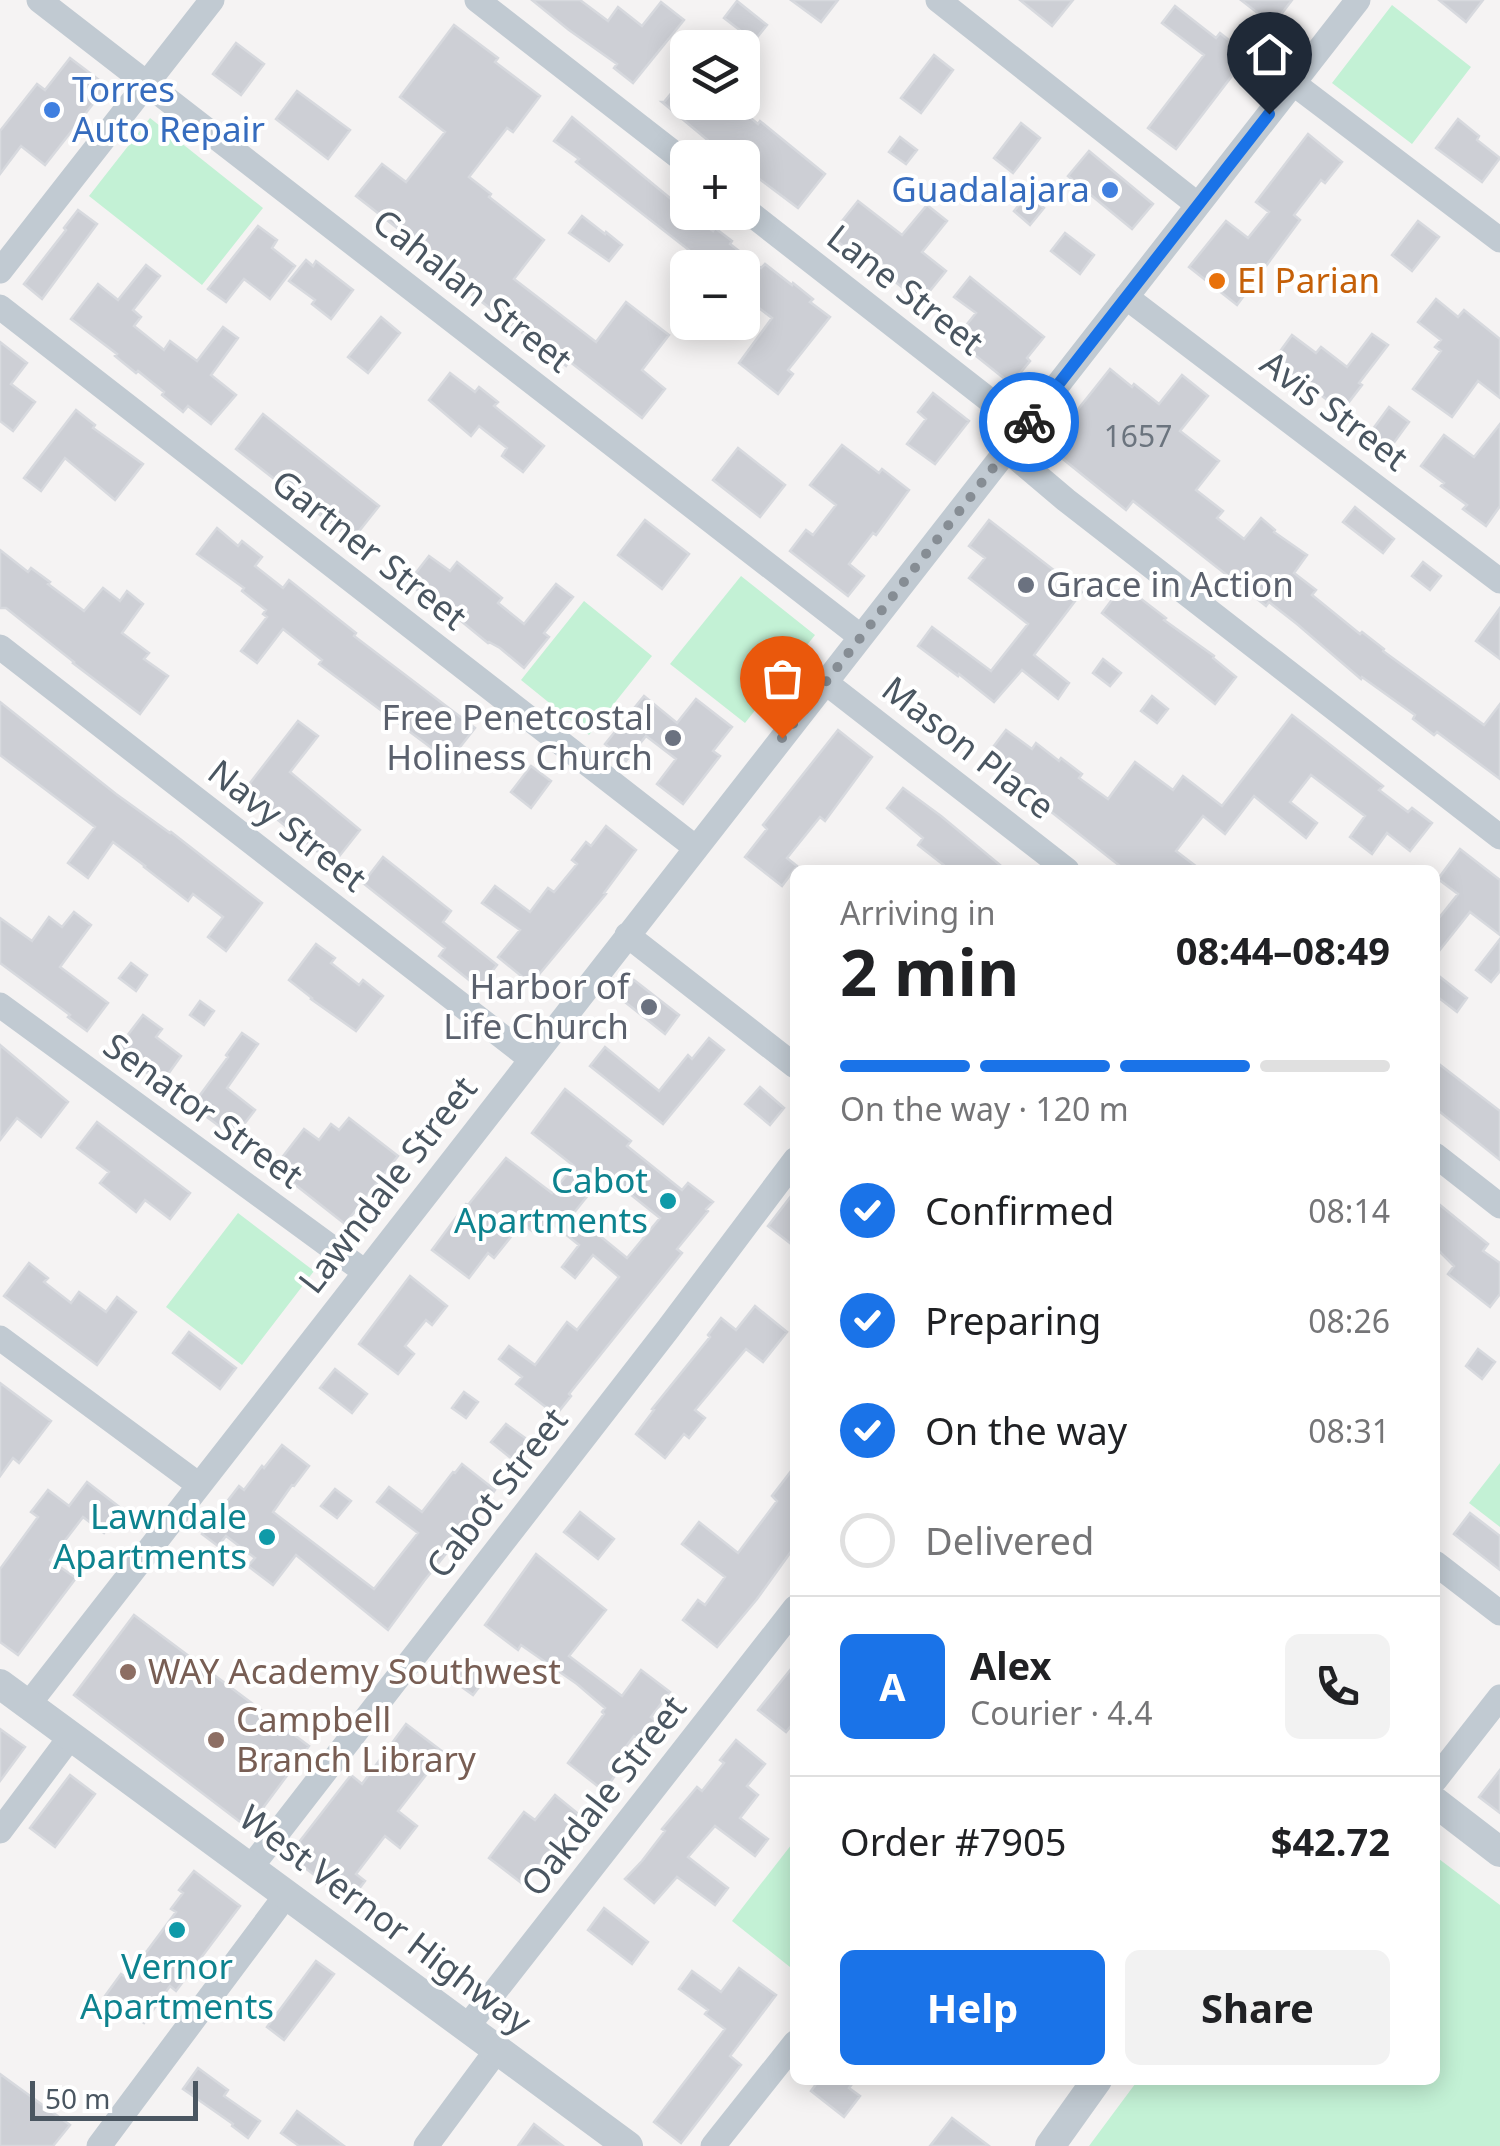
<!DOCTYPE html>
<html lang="en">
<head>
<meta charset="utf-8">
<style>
  body { margin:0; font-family:"Noto Sans",sans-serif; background:#f2f2f2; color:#202124; height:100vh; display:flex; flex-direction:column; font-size:38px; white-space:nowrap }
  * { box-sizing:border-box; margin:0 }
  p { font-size:32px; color:#757577 }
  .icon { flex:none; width:55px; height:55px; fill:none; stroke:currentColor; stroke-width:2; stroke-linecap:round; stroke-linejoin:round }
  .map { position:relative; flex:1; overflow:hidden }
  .drawer { position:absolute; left:790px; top:865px; width:650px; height:1220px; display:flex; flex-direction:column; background:#fff; border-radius:15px; box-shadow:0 5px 25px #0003 }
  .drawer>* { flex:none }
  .fabs { position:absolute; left:670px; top:30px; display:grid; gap:20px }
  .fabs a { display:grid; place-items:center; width:90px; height:90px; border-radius:15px; background:#fff; box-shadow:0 5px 25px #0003; font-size:50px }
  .scale { position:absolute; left:30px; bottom:25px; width:168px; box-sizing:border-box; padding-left:10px; border:5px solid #4a5661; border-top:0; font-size:28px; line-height:35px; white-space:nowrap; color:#4a5661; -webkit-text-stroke:8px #fff; paint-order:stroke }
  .pin { position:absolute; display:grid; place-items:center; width:85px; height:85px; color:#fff; margin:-102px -42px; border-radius:50% 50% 50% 0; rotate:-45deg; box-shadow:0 0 10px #0007 }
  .pin .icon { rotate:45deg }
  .courier { position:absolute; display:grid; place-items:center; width:100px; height:100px; margin:-50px; border:8px solid #1a73e8; border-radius:50%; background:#fff; color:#222; box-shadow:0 2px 12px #0007 }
  .headline em { font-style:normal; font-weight:700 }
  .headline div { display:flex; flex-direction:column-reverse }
  .headline { display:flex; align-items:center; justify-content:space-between; height:170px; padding:0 50px }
  h1 { font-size:65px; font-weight:700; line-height:75px }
  .bar { display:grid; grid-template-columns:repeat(4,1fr); gap:15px 10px; align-content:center; height:120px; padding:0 50px }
  .bar i { height:12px; border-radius:8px; background:#e0e0e0 }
  .bar .selected { background:#1a73e8 }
  .bar p { grid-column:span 4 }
  .line { display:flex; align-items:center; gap:25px; padding:0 50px; border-top:2px solid #e0e0e0 }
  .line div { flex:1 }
  .round { display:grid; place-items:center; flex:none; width:105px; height:105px; border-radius:15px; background:#f2f2f2 }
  ol { padding:0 50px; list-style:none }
  li { display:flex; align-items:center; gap:30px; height:110px }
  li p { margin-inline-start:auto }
  li .icon { padding:10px; border-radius:50%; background:#1a73e8; color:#fff; stroke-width:4 }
  li:last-child { color:#757577 }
  li i { width:55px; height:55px; border:5px solid #e0e0e0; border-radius:50% }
  .button { display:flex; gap:20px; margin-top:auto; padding:20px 50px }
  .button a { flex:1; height:115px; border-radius:15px; background:#1a73e8; color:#fff; font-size:40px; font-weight:700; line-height:115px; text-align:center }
  .button a+a { background:#f2f2f2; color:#202124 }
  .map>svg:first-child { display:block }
  .green { fill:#c3f1d5 }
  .building { fill:#cdcfd5; stroke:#d7d9de; stroke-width:2.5; fill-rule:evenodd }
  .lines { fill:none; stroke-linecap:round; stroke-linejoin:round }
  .minor { stroke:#c1cad2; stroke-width:25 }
  .tertiary { stroke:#c1cad2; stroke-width:30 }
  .done { stroke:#868d94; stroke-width:10; stroke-dasharray:0 18 }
  .route { stroke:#1a73e8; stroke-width:12 }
  .shop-dot { fill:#3f7fe0; stroke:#fff; stroke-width:4 }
  .food-dot { fill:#e8710a; stroke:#fff; stroke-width:4 }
  .worship-dot { fill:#6b7280; stroke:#fff; stroke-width:4 }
  .culture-dot { fill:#0f9aa8; stroke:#fff; stroke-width:4 }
  .education-dot { fill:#8d6e63; stroke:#fff; stroke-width:4 }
  .labels { text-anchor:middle; stroke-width:8; stroke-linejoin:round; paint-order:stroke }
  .number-label { font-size:30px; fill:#6b747e }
  .shop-label { font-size:35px; fill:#366cbe; stroke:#fff; text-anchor:start }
  .food-label { font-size:35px; fill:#c56008; stroke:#fff; text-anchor:start }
  .street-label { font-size:35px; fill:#4a5661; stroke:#fff }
  .worship-label { font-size:35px; fill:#5b616d; stroke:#fff; text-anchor:end }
  .culture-label { font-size:35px; fill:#0d838f; stroke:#fff; text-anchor:end }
  .education-label { font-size:35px; fill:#785e54; stroke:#fff; text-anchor:start }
</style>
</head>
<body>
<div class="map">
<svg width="1500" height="2146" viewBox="0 0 1500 2146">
  <rect width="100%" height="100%" fill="#f5f3f3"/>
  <path class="green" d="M1392 5 1471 67 1412 144 1332 83Z
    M150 118 263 208 202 285 89 196Z
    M741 576 815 635 745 723 670 664Z
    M584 601 652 656 589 735 521 680Z
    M238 1213 314 1271 242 1365 166 1307Z
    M1500 1463V1527L1469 1503Z
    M795 1840V1971L732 1921Z
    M1435 1856 1500 1905V2146H1089L1138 2080H1435Z"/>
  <path class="building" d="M532 0H580L608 21 618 7 642 26 661 2 684 20 633 83 614 68 617 64 569 30Z
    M791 0H838L821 22Z
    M1020 0H1073L1052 26Z
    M1241 0H1292L1273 25Z
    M1439 0H1483L1466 22Z
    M737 1 767 25 754 41 724 18Z
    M1175 6 1216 38 1220 33 1248 55 1176 149 1148 128 1204 55 1162 23Z
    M454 25 498 58 495 62 540 96 513 132 507 128 469 177 491 194 489 197 544 240 514 279 596 342 626 302 669 335 642 370 665 389 642 418 569 361 566 366 470 293 425 255 428 252 356 196 382 164 406 182 445 132 400 97Z
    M236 43 264 64 241 95 213 74Z
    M934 55 953 70 921 113 901 98Z
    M70 58 107 86 45 165 21 146 0 174V131L37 84 45 90Z
    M688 73V102H731L758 124 760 121 825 174 798 208 754 175 742 190V158H729L662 102H664Z
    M297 91 350 130 328 159 276 119Z
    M572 117 688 213 713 231 715 228 732 241 730 244 761 268 765 264 792 285 793 283 813 299 810 302 830 317 788 370 793 374 778 394 739 363 772 318 742 295V268H702L691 259 694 254 576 162 579 159 554 141Z
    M1458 119 1479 136 1477 140 1500 158 1482 182 1436 148Z
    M1021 123 1040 138 1013 173 994 158Z
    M1308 134 1342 162 1325 183 1321 180 1294 215 1300 220 1237 305 1189 267 1226 221 1248 238 1269 212 1256 202Z
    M900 137 917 150 906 164 889 152Z
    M1089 151 1153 204 1132 229 1068 176Z
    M1028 194 1044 208 1030 225 1014 211Z
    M858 201 902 235 927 205 947 221 922 252 946 271 925 297 923 295 919 300 909 293 882 271 885 267 856 242 849 250 830 236Z
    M78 210 97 224 42 299 24 284 66 230 64 228Z
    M582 216 605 234 606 232 622 245 609 261 569 233Z
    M1418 221 1439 237 1412 271 1392 255Z
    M258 226 277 240 272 248 295 266 270 299 244 279 226 302 208 289Z
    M1065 233 1094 255 1080 274 1051 251Z
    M306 260 313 266 316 261 353 290 331 319 312 304 315 300 289 281Z
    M146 265 160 276 133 310 141 317 134 326 164 350 170 341 197 361 223 327 238 338 211 375 236 395 211 424 188 406 183 412 162 395 164 392 138 371 136 373 115 356 117 354 71 319 98 284 118 300Z
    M970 277 1044 337 1027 358 1030 361 1011 384 955 339 976 313 954 297Z
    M1436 299 1458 317 1464 310 1500 339V398L1478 381 1452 417 1413 389 1441 351 1435 347 1441 340 1418 322Z
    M381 317 400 333 368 373 348 357Z
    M1372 334 1388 345 1359 383 1362 385 1342 411 1318 393 1316 395 1273 361 1292 335 1316 353 1321 347 1347 367Z
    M0 342 27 363 11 384 35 402 13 431 0 421Z
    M1110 369 1132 387 1134 384 1159 404 1182 375 1208 396 1180 431 1219 461 1196 490 1223 511 1217 518 1244 539 1261 518 1275 530 1274 532 1307 555 1294 573 1316 590 1312 595 1360 634 1362 632 1384 649 1383 651 1484 725 1500 704V779L1437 732 1434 735 1413 719 1415 715 1362 677 1361 679 1297 624 1269 602 1266 606 1133 501 1126 510 1048 447Z
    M450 373 475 392 479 387 498 402 494 406 544 446 523 472 502 456 507 448 479 426 471 436 429 400Z
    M933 393 969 421 935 464 907 444 926 419 918 412Z
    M1389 407 1409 422 1390 448 1370 433Z
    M76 410 95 425 93 428 143 464 115 500 65 458 41 491 24 478Z
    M263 414 379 506 352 540 236 449Z
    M1500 424V506L1486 526 1463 509 1467 505 1441 486 1444 483 1421 466 1444 435 1474 457Z
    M842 445 879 473 882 469 909 490 876 535 873 533 849 564 864 576 848 596 790 551 806 530 813 535 836 505 810 485Z
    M738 448 785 485 760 517 713 480Z
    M1355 507 1394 539 1383 553 1343 522Z
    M645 520 689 554 662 589 618 555Z
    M989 520 1082 592 1034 655 1069 683 1058 699 1022 670 994 702 959 674 958 676 918 646 932 627 991 671 1028 624 969 578 985 558 969 546Z
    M217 528 238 546 242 541 262 557 255 566 283 588 289 580 356 633 354 636 475 728 449 761 319 664 322 660 283 629 257 663 241 651 267 617 263 614 266 610 242 591 244 588 197 554Z
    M0 550 28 572 31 568 50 582 48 584 84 611 103 588 120 601 127 591 143 604 122 633 149 653 144 659 168 676 140 714 73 663 74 662 26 624 6 608H0Z
    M429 556 450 571 457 562 502 598 498 603 524 624 556 584 573 597 544 633 549 637 524 668 500 648 489 642 488 643 428 594 426 597 408 583Z
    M1423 562 1441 576 1430 590 1412 576Z
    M1123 585 1166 618 1164 620 1214 656 1213 658 1236 677 1215 704 1102 613Z
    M1500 608V659L1476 641Z
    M1103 659 1121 673 1110 686 1093 673Z
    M644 696 677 723 696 699 732 727 713 751 720 756 683 804 657 784 676 759 646 736 626 761 605 744Z
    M1152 696 1168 709 1157 723 1141 711Z
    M0 702 116 794 170 833 171 832 262 903 226 951 208 937 223 917 193 894 188 901 144 867 145 866 113 842 88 878 68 863 95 827 0 755Z
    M1292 715 1383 786 1379 790 1408 812 1412 808 1432 823 1410 851 1387 833 1372 854 1350 837 1365 816 1311 775 1290 802 1317 823 1306 838 1254 796 1225 834 1203 816 1176 851 1201 870H1125L984 759 1006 730 1032 749 1036 743 1059 761 1061 758 1082 774 1079 778 1108 799 1135 762 1173 790 1183 776 1222 806Z
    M298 721 318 736 290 772 360 830 333 864 243 792Z
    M838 730 872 757 825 821 820 817 787 858 797 866 782 886 745 857 767 829 763 825Z
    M531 766 551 781 531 808 511 792Z
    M903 788 941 816 1006 870H950L918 845 923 838 887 808Z
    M606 826 636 850 604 893 606 894 531 984 498 957 520 930 482 903 495 886 530 912 548 888 554 892 577 864 572 860 586 842 591 846Z
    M1460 849 1500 880V935L1470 912 1435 956V923L1458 894 1438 879Z
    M383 857 451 911 443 922 497 965 479 988 439 956 445 948 363 883Z
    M74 912 91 925 60 967 108 1003 87 1031 68 1017 70 1015 0 963V918L32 941 49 917 62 927Z
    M1500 939V971L1491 982 1476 970Z
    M316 944 335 958 331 963 359 985 363 980 383 996 356 1031 311 999 312 998 289 980Z
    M131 963 147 975 136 991 119 978Z
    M1435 973 1467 998 1457 1012 1435 995Z
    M634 980 679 1015 665 1034 620 998Z
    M200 1001 214 1011 204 1025 190 1015Z
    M143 1015 162 1029 156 1037 181 1056 161 1084 117 1049Z
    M242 1033 258 1044 227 1088 255 1110 234 1137 192 1106 228 1057 226 1055Z
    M709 1038 724 1050 663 1124 590 1066 605 1047 659 1091 688 1055 692 1059Z
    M0 1045 68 1102 41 1137 17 1118 0 1140Z
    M1435 1061 1500 1111V1160L1435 1108Z
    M760 1087 784 1108 770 1125 745 1104Z
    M565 1089 631 1141 627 1146 682 1190 688 1183 713 1202 706 1209 708 1211 677 1249 682 1253 569 1394 571 1396 556 1415 516 1384 522 1377 499 1359 509 1346 535 1365 567 1322 577 1330 619 1277 593 1255 575 1278 562 1267 579 1245 549 1221 537 1235 522 1223 494 1258 488 1253 469 1278 432 1250 466 1204 468 1205 506 1158 552 1193 574 1166 532 1133ZM605 1174 660 1218 627 1258 573 1214Z
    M349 1118 398 1156 345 1224 274 1168 304 1129 319 1140 331 1124 339 1130Z
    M97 1122 190 1193 170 1219 145 1200 136 1212 100 1183 109 1172 77 1148Z
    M795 1191V1247L768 1226Z
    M1435 1201 1488 1244 1483 1251 1500 1263V1294L1490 1307 1448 1274 1454 1266 1435 1247Z
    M29 1263 48 1278 44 1282 71 1303 79 1292 106 1312 117 1297 136 1312 97 1365 4 1296Z
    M410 1276 447 1306 432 1325 426 1320 405 1346 414 1354 398 1374 359 1344Z
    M755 1306 787 1332 763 1362 746 1349 695 1410 705 1418 689 1438 684 1434 665 1458 636 1434 654 1410 652 1409 710 1337 708 1335 721 1318 736 1330Z
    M189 1332 236 1368 220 1389 173 1353Z
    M1478 1349 1495 1362 1482 1379 1466 1366Z
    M335 1369 367 1394 352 1413 320 1388Z
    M0 1383 51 1421 19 1463 13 1458 0 1476Z
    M464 1392 478 1402 466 1418 452 1408Z
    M506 1424 532 1443 517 1463 491 1442Z
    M282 1445 309 1466 294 1486 292 1485 273 1512 374 1589 418 1533 377 1502 389 1487 422 1512 453 1472 455 1473 462 1464 495 1490 463 1535 462 1534 424 1581 388 1630 296 1555 273 1585 248 1566 255 1558 226 1536 218 1546 202 1534 239 1486 244 1490 262 1466 264 1468Z
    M795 1466V1546L757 1599 717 1647 683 1620 698 1600 705 1605 725 1577 682 1544 699 1522 738 1553 777 1501 772 1496Z
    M87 1482 122 1509 104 1533 83 1517 50 1560 76 1578 18 1655 0 1642V1569L38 1517 31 1512 48 1490 69 1506Z
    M335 1489 351 1501 337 1518 321 1506Z
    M580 1512 614 1539 598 1559 564 1532Z
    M1470 1513 1500 1536V1570L1454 1534Z
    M536 1554 606 1610 569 1656 622 1696 641 1670 670 1692 651 1717 655 1720 640 1740 634 1736 612 1765 619 1770 604 1791 568 1763 604 1714 602 1712 605 1708 577 1684 521 1645 518 1650 485 1625Z
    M134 1615 309 1746 248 1828 74 1695Z
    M467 1659 488 1675 473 1695 452 1680Z
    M795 1664V1721L786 1732 758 1710Z
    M406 1724 447 1755 433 1774 429 1771 398 1811 417 1826 400 1848 385 1836 356 1874 365 1881 349 1902 295 1860 293 1850 351 1775 362 1784Z
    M0 1729 25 1747 0 1781Z
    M736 1740 765 1764 747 1786 758 1795 740 1818 768 1839 755 1856 715 1826 688 1857 728 1888 715 1905 677 1877 654 1903 625 1879 642 1861 665 1831 662 1829 697 1787 702 1791 724 1763 720 1760Z
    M1500 1770V1813L1479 1797Z
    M70 1775 95 1794 55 1847 30 1828Z
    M555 1795 582 1817 565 1838 562 1835 524 1885 489 1858 524 1812 535 1820Z
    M194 1871 240 1906 176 1991 170 1986 144 2023 105 1996 121 1974 127 1978 176 1912 171 1909 183 1893 179 1890Z
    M604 1908 648 1942 632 1964 588 1930Z
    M316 1961 334 1974 284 2040 267 2027Z
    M739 1968 776 1995 730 2056 741 2065 681 2143 654 2122 725 2029 705 2014 708 2010 679 1989 692 1971 721 1992Z
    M198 2068 228 2090 224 2096 260 2121 248 2138 232 2126 233 2124 183 2089Z
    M0 2074 70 2125 53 2146H0Z
    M819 2080H855L849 2088 860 2096 844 2117 811 2091Z
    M297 2111 344 2146H299L281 2133Z
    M952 2118 989 2146H930Z
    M534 2124 563 2146H518Z"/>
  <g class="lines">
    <path class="minor" d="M39 0 861 637
      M477 0 688 164
      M938 0 1198 205
      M1293 83 1500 240
      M742 207 1025 428
      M0 271 212 0
      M1126 297 1500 581
      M0 307 696 848
      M1008 451 1066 500 1500 837
      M0 647 531 1059
      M825 682 1067 870
      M627 935 795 1066
      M0 1005 365 1272
      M1435 1155 1500 1206
      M0 1338 199 1485
      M1435 1563 1500 1613
      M28 1705 1358 0
      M1435 1780 1500 1697
      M0 1831 71 1736
      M251 1867 668 1329 795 1160
      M467 2027 795 1608
      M99 2146 287 1894
      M426 2146 497 2050
      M713 2146 795 2043"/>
    <path class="tertiary" d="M0 1684 628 2146
      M1435 1802 1500 1852
      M1050 2146 1097 2080"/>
  </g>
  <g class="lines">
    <path class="done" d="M782 738 1029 422"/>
    <path class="route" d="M1029 422 1269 114"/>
  </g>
  <g class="shop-dot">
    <circle cx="52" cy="110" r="10"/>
    <circle cx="1110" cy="190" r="10"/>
  </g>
  <circle class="food-dot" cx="1217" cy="281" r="10"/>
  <g class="worship-dot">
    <circle cx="1026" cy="585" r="10"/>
    <circle cx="673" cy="738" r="10"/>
    <circle cx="649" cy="1007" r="10"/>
  </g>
  <g class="culture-dot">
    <circle cx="668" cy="1201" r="10"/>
    <circle cx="267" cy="1537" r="10"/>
    <circle cx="177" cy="1930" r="10"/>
  </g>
  <g class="education-dot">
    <circle cx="128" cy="1672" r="10"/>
    <circle cx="216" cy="1740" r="10"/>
  </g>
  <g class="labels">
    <g class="number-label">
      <text x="1138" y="447">1657</text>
    </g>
    <g class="shop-label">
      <text x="72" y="102">Torres<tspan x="72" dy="40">Auto Repair</tspan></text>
      <text x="1090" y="202" text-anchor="end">Guadalajara</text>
    </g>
    <g class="food-label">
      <text x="1237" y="293">El Parian</text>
    </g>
    <g class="street-label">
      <text transform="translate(905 290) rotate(38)" y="12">Lane Street</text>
      <text transform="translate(472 291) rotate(38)" y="12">Cahalan Street</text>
      <text transform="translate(1334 411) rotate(37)" y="12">Avis Street</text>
      <text transform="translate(369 550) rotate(38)" y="12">Gartner Street</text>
      <text transform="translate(968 748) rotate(38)" y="12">Mason Place</text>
      <text transform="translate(287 826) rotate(38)" y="12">Navy Street</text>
      <text transform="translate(203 1111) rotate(36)" y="12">Senator Street</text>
      <text transform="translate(388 1185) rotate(-52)" y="12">Lawndale Street</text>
      <text transform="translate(497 1493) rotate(-52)" y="12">Cabot Street</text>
      <text transform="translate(604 1796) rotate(-52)" y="12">Oakdale Street</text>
      <text transform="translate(385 1920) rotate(37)" y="12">West Vernor Highway</text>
    </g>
    <g class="worship-label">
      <text x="1046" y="597" text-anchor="start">Grace in Action</text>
      <text x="653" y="730">Free Penetcostal<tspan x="653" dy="40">Holiness Church</tspan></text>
      <text x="629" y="999">Harbor of<tspan x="629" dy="40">Life Church</tspan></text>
    </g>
    <g class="culture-label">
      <text x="648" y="1193">Cabot<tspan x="648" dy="40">Apartments</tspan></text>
      <text x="247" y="1529">Lawndale<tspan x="247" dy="40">Apartments</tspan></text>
      <text x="177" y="1979" text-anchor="middle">Vernor<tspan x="177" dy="40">Apartments</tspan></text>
    </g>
    <g class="education-label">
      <text x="148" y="1684">WAY Academy Southwest</text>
      <text x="236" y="1732">Campbell<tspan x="236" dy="40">Branch Library</tspan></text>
    </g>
  </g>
</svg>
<div class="fabs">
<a><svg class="icon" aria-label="layers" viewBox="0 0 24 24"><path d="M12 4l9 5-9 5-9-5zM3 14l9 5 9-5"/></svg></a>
<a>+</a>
<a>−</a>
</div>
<div class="scale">50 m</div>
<div class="pin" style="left:782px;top:738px;background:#ea580c"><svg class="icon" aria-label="bag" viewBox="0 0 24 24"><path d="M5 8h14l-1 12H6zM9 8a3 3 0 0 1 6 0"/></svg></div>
<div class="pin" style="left:1269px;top:114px;background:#1f2937"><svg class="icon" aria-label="home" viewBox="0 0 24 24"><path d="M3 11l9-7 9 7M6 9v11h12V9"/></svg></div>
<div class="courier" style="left:1029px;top:422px"><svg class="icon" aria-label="bike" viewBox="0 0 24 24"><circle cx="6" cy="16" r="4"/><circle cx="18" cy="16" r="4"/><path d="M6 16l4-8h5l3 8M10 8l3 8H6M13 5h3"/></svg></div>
<section class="drawer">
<div class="headline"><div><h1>2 min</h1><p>Arriving in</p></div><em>08:44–08:49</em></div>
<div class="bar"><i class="selected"></i><i class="selected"></i><i class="selected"></i><i></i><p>On the way · 120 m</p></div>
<ol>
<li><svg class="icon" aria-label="check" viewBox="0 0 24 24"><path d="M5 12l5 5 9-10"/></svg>Confirmed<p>08:14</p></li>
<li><svg class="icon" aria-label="check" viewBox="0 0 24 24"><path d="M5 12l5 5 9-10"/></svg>Preparing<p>08:26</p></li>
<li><svg class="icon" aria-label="check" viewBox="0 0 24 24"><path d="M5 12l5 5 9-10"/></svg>On the way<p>08:31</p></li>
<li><i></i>Delivered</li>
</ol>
<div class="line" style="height:180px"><b class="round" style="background:#1a73e8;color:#fff">A</b><div><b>Alex</b><p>Courier · 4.4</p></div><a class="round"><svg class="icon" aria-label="phone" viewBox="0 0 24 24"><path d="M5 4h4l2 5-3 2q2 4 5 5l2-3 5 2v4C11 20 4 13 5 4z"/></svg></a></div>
<div class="line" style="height:130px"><div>Order #7905</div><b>$42.72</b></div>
<div class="button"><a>Help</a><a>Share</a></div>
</section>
</div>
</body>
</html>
